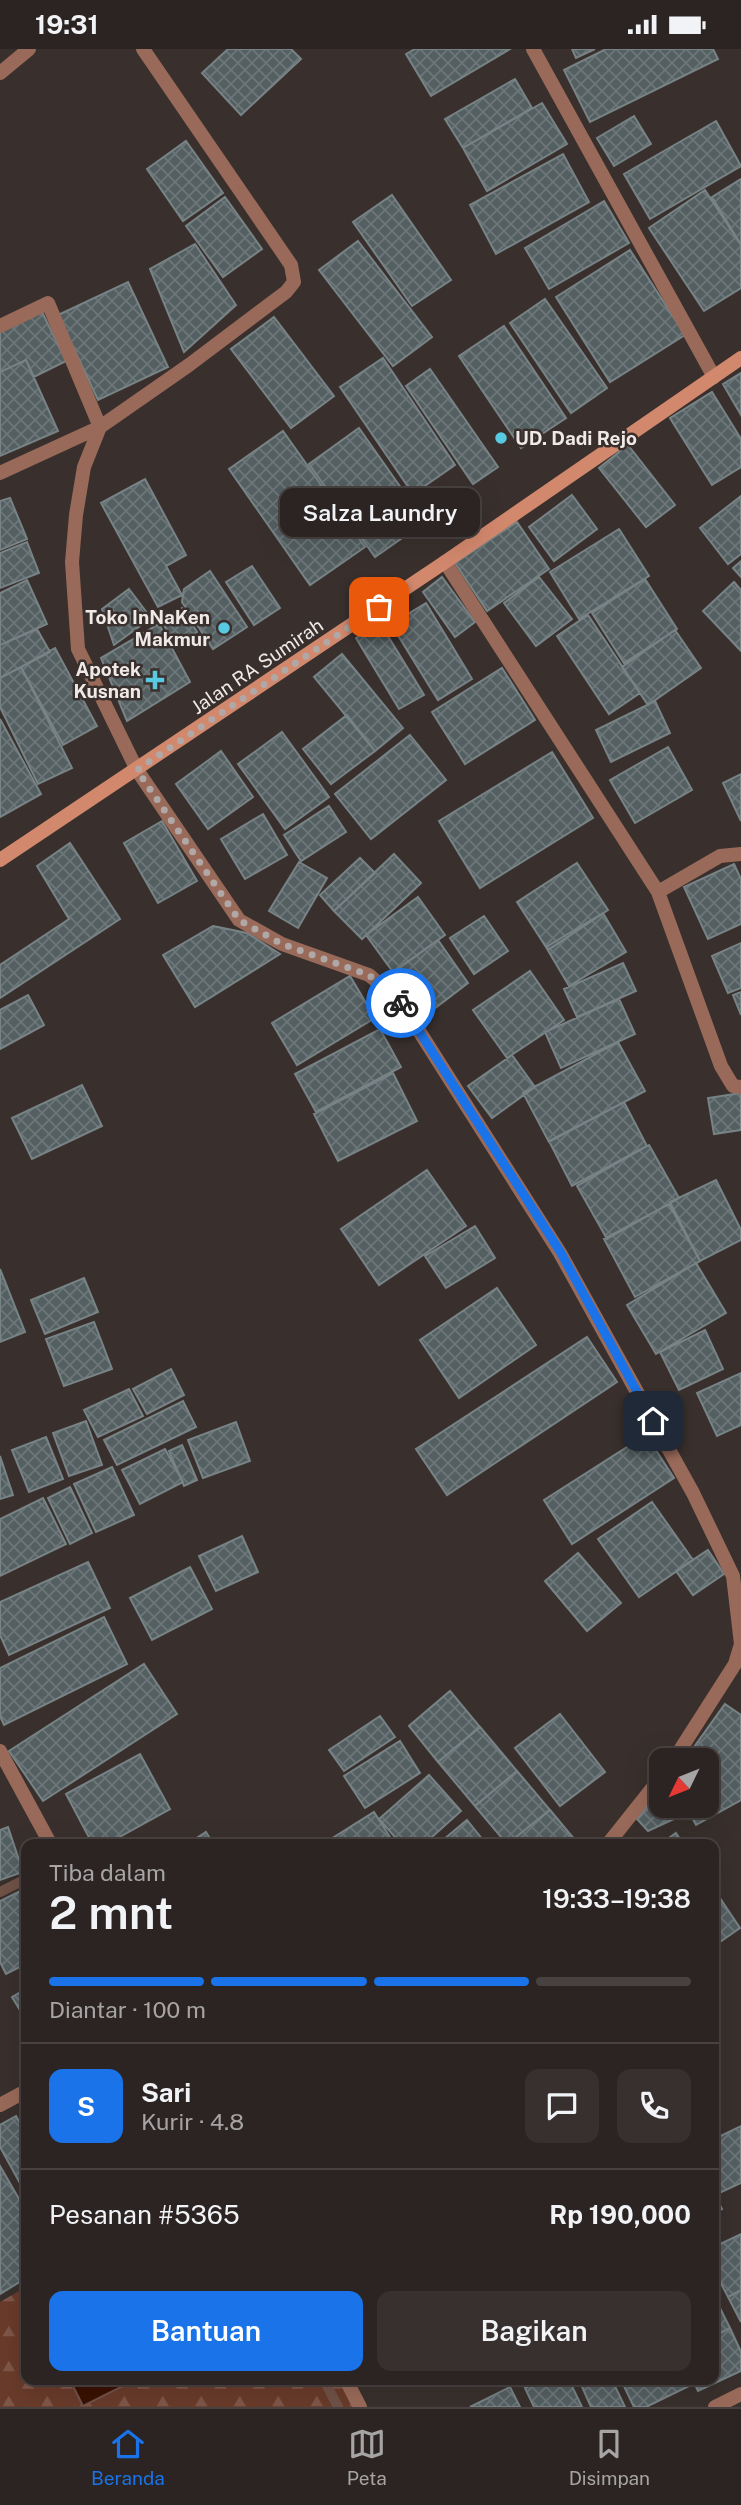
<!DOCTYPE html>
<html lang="id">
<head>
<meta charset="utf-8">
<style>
  body { margin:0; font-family:"Public Sans",sans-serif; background:#37302f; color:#f1f3f6; height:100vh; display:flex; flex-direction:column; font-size:26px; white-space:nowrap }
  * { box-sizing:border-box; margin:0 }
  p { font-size:23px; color:#a6a4a5 }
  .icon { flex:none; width:38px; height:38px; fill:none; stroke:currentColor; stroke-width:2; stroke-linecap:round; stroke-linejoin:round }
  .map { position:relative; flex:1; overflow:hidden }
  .panel { position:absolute; left:21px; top:1790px; width:698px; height:546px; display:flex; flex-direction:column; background:#2b2422; border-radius:14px; box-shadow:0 7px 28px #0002,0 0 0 2px #474140 }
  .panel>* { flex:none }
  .needle { width:46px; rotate:227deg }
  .fabs { position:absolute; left:649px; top:1699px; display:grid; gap:14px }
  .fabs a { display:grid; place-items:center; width:70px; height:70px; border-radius:14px; background:#2b2422; box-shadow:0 7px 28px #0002,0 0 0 2px #474140; font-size:35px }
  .pin { position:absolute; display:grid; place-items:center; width:60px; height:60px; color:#fff; margin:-30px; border-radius:14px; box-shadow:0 4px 10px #0006 }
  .courier { position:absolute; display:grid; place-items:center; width:70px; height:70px; margin:-35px; border:5px solid #1a73e8; border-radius:50%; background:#fff; color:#222; box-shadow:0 2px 9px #0007 }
  .bubble { position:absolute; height:49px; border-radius:14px; background:#2b2422; box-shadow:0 7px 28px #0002,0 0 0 2px #474140; font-size:23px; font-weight:600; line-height:49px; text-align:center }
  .headline em { font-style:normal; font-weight:600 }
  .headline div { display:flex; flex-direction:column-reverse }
  .headline { display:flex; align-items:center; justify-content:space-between; height:119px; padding:0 28px }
  h1 { font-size:46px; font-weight:600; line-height:52px }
  .bar { display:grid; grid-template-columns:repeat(4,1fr); gap:10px 7px; align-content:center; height:84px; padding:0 28px }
  .bar i { height:9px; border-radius:5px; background:#474140 }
  .bar .selected { background:#1a73e8 }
  .bar p { grid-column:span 4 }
  .line { display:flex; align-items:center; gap:18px; padding:0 28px; border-top:2px solid #474140 }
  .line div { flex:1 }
  .round { display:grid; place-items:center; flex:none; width:74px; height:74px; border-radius:14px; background:#37302f }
  .action { display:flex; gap:14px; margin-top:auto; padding:14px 28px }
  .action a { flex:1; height:80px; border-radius:14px; background:#1a73e8; color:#fff; font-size:28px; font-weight:600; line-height:80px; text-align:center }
  .action a+a { background:#37302f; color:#f1f3f6 }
  .status { display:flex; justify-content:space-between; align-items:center; height:49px; padding:0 35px; background:#2b2422; direction:ltr }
  .status svg { height:19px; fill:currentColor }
  .menu { display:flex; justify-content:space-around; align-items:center; height:98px; border-top:2px solid #474140; background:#2b2422; font-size:19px; color:#a6a4a5 }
  .menu a { display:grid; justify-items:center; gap:4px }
  .menu .selected { color:#1a73e8 }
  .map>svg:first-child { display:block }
  .forest { fill:url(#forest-firs) }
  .water { fill:#391102; stroke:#705247; stroke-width:2 }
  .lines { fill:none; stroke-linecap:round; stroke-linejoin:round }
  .stream { stroke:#705247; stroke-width:10 }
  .building { fill:url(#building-cross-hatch); stroke:#788386; stroke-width:2 }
  .service { stroke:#996a59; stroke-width:14 }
  .minor { stroke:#996a59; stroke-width:14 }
  .secondary { stroke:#d2886d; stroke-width:14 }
  .done { stroke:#afa8a6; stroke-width:7; stroke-dasharray:0 12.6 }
  .route { stroke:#1a73e8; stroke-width:9 }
  .poi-dot { fill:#57c9e2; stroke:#39302d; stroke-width:2.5 }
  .labels { text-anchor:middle; stroke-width:5; stroke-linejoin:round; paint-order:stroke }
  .poi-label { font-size:19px; font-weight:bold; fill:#efe9e7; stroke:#39302d; text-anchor:end }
  .street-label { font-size:19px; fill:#efe9e7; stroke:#39302d }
</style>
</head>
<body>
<div class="status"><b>19:31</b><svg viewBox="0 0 49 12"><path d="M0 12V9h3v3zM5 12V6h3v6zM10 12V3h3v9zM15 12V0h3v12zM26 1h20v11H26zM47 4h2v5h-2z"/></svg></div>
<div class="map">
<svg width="741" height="2358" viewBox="0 0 741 2358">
  <defs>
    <pattern id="forest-firs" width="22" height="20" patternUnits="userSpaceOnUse" patternTransform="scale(1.75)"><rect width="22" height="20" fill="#693b2a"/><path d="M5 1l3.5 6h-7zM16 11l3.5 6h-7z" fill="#7f5749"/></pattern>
    <pattern id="building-cross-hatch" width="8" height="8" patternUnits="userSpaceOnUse" patternTransform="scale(1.75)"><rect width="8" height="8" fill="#545f62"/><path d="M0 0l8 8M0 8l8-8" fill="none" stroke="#6d7678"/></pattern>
  </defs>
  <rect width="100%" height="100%" fill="#39302d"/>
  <path class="forest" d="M26 2238V2331H338L353 2358H0V2253Z"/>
  <path class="water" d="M70 2331H120L123 2337 83 2357Z"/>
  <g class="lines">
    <path class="stream" d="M0 1843 26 1830
      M324 2331 338 2358"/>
  </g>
  <path class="building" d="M228 0H291L301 10 241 66 202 24Z
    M415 0H510L431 47 406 5Z
    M572 0H595L576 9Z
    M606 0H713L718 10 590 73 564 21Z
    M515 30 532 59 463 99 445 70Z
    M542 54 567 95 487 142 463 99Z
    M634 67 651 95 614 117 597 89Z
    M716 72 741 117 650 170 624 125Z
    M186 92 223 144 183 172 147 120Z
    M563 105 589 153 496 205 470 156Z
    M741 130V196L712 148Z
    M705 141 741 196V239L704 262 649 179Z
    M392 146 451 231 412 257 353 173Z
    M225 148 262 200 223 228 186 177Z
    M604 152 629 194 549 240 525 199Z
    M358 192 432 288 393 317 319 221Z
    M195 195 236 256 184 303 150 220Z
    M630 201 685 286 610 333 556 248Z
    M128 233 168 318 98 351 58 266Z
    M545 250 607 339 571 364 510 274Z
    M42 263 66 312 34 328 26 311 0 323V282Z
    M274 268 334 347 291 379 231 300Z
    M504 277 566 369 521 399 459 307Z
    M383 309 455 416 413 445 340 338Z
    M26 311 58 382 0 407V323Z
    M430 320 498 418 473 435 406 337Z
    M741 324V366L723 335Z
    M712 343 741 390V418L712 436 670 369Z
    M359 379 425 473 375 508 309 415Z
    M283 382 365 498 310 536 229 420Z
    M628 396 675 456 646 478 599 419Z
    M145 430 186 506 166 517 182 546 158 558 101 454Z
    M572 446 597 480 554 512 529 478Z
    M741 447V505L728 515 700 479Z
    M10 449 27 490 0 501V452Z
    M517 473 549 520 487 562 455 514Z
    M619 480 649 527 579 570 550 523Z
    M27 493 39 524 0 539V504Z
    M741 512V528L733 519Z
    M252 517 280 559 254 576 226 533Z
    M210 522 247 578 213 600 182 553 184 540Z
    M442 528 475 573 455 588 423 543Z
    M539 528 572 570 536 597 504 554Z
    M645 530 677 580 624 614 592 564Z
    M27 531 47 575 0 596V544Z
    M734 533 741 541V602L703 562Z
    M129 540 151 569 114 596 102 560Z
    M426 554 472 630 438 651 391 575Z
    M182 559 197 583 176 596 161 571Z
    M588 566 640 644 609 665 557 587Z
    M380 574 424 646 399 660 356 589Z
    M159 575 190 633 127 672 101 609Z
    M37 580 50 603 0 629V596Z
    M675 581 701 619 648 656 622 618Z
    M55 599 97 677 63 696 21 618Z
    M342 605 403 679 375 702 314 628Z
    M21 618 72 719 38 735 0 658V629Z
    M502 619 535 671 465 715 432 663Z
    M655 652 670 684 611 713 596 681Z
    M347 666 375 702 331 735 303 700Z
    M0 670 41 745 0 768Z
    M282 683 329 748 285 780 238 715Z
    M410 686 446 731 371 790 335 745Z
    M668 698 692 741 635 774 610 731Z
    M221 702 253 748 208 780 176 735Z
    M552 703 593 769 480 839 439 772Z
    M741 725V772L723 734Z
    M329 757 346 783 301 812 284 786Z
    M263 765 287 806 245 830 221 790Z
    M162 772 197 832 158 854 124 794Z
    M70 794 120 870 0 949V916L69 870 37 817Z
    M394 805 421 834 362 890 334 862Z
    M360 809 375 824 334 862 320 846Z
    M299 813 327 829 298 879 269 862Z
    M577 814 608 861 548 901 517 853Z
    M734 815 741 830V875L708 890 684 838Z
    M418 848 445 886 393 923 366 886Z
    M603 864 626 903 569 937 546 898Z
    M484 867 508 902 474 925 450 889Z
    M213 877 247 884 280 905 195 958 163 906Z
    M438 891 468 934 430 963 398 920Z
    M741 894V939L728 944 712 907Z
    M623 914 636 942 577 968 564 940Z
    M530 922 564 971 507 1009 473 961Z
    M350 927 375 969 297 1016 272 974Z
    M741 943V966L733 946Z
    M28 946 44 976 0 1000V961Z
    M619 950 635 985 561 1019 545 983Z
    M380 980 401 1018 316 1063 295 1025Z
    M618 993 645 1042 549 1093 523 1044Z
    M512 1006 535 1038 492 1069 468 1037Z
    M393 1024 417 1072 338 1112 314 1065Z
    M82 1036 102 1077 32 1110 12 1069Z
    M741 1044V1081L714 1085 708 1049Z
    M624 1053 647 1097 572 1137 549 1092Z
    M649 1096 679 1149 607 1190 577 1137Z
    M427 1121 466 1177 379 1236 341 1180Z
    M716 1131 741 1181V1191L700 1212 670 1153Z
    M669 1155 700 1212 635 1248 604 1190Z
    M475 1177 495 1209 446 1239 425 1207Z
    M696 1214 726 1264 656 1305 627 1256Z
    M0 1220 25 1283 0 1293Z
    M84 1229 98 1263 45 1285 31 1251Z
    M497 1239 536 1296 459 1349 420 1291Z
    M94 1273 112 1320 64 1337 46 1290Z
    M705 1281 723 1320 679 1341 660 1303Z
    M587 1288 617 1333 447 1446 416 1400Z
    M171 1320 184 1346 147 1365 133 1340Z
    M741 1324V1376L717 1387 697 1344Z
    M129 1340 143 1367 98 1388 84 1361Z
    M183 1352 196 1378 117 1416 104 1391Z
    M86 1372 102 1416 69 1427 53 1384Z
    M236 1373 250 1412 203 1429 188 1391Z
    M646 1386 674 1429 572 1495 544 1451Z
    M46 1388 63 1430 29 1443 12 1401Z
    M182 1396 197 1431 184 1437 169 1402Z
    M165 1400 183 1433 140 1455 122 1421Z
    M0 1407 13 1446 0 1450Z
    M112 1418 134 1466 96 1483 74 1435Z
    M70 1438 92 1484 70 1495 48 1449Z
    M43 1449 66 1495 0 1527V1470Z
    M652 1453 693 1511 639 1548 598 1490Z
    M242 1487 258 1523 216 1542 199 1507Z
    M708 1501 724 1525 693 1546 676 1522Z
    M578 1504 621 1554 587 1582 545 1532Z
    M88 1513 110 1559 9 1606 0 1586V1553Z
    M190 1518 212 1560 152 1591 130 1549Z
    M104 1568 127 1615 4 1676 0 1667V1619Z
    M144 1615 177 1665 43 1752 9 1702Z
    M450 1642 480 1678 438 1713 409 1677Z
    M725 1655 741 1666V1751L696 1776 686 1757H707V1712H684Z
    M560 1665 605 1723 560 1757 515 1699Z
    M380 1667 395 1688 344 1722 329 1701Z
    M480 1678 517 1722 475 1757 438 1713Z
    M400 1692 420 1724 365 1759 344 1727Z
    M140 1705 170 1760 105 1796H93L66 1745Z
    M517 1722 550 1761 507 1795 475 1757Z
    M429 1726 461 1762 423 1796H402L379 1770Z
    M662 1739V1757H685L689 1763 648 1782 637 1770Z
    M550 1761 575 1791 570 1796 507 1795Z
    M374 1763 395 1796 323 1795Z
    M467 1771 487 1796H437Z
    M8 1778 23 1823 0 1831V1781Z
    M206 1783 214 1796H186Z
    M676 1784 684 1796H659Z
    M714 1840 740 1879 714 1897Z
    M20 1842 26 1856V1915L6 1925 0 1913V1852Z
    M26 1940V1971L12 1948Z
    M16 2067 26 2085V2145L0 2098V2076Z
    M741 2077V2134L715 2146 714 2090Z
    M0 2117 26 2162V2229L0 2245Z
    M714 2145 722 2160 714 2164Z
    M741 2185V2241L728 2248 714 2221V2198Z
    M741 2241V2273L728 2248Z
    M714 2247 730 2279 714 2287Z
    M730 2279 741 2303V2322L698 2342 693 2331H714V2287Z
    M542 2331H569L582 2358H534L525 2339Z
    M579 2331H612L625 2358H591Z
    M621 2331H686L689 2337 646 2358H634Z
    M510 2338 520 2358H470Z"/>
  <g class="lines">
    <path class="service" d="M0 277 48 254 100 378"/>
    <path class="minor" d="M533 0 714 328
      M0 24 29 0
      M100 378 84 418 76 466 72 513 78 600 137 721 239 871 282 895 369 926 400 952 560 1204 693 1444 733 1527 741 1595 735 1615 673 1712
      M0 424 100 378 189 316 286 243 294 233 291 216 143 0
      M445 513 658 843 721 1017 733 1037 741 1038
      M658 843 720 807 741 805
      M0 1702 51 1796
      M607 1796 662 1727
      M0 2056 26 2042
      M346 2331 360 2358
      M715 2358 741 2345"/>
    <path class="secondary" d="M0 811 445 513 741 309"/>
  </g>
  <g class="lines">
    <path class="done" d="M379 558 137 721 239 871 282 895 369 926 401 954"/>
    <path class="route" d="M401 954 561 1204 653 1372"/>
  </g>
  <g class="poi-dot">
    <circle cx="501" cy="389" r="7"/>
    <circle cx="224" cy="579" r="7"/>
    <path d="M151.5 620.5h7v7h7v7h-7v7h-7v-7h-7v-7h7z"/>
  </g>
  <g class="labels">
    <g class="poi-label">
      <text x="515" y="396" text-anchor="start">UD. Dadi Rejo</text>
      <text x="210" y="575">Toko InNaKen<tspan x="210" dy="22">Makmur</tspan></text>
      <text x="141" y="627">Apotek<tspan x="141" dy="22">Kusnan</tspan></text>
    </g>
    <g class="street-label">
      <text transform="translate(257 617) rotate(-34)" y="7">Jalan RA Sumirah</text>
    </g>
  </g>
</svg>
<div class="fabs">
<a><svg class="needle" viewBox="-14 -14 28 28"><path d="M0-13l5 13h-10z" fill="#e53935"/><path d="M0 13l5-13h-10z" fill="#a6a4a5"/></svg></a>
</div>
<div class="pin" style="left:379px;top:558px;background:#ea580c"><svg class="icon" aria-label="bag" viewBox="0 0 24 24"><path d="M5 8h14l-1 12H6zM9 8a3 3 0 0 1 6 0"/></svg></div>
<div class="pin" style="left:653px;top:1372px;background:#1f2937"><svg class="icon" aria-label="home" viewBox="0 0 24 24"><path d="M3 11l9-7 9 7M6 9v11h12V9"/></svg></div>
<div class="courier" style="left:401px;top:954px"><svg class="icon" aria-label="bike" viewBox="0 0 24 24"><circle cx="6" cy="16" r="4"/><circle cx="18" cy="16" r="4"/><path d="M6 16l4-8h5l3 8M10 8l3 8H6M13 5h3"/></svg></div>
<div class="bubble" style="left:280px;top:439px;width:200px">Salza Laundry</div>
<section class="panel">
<div class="headline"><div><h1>2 mnt</h1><p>Tiba dalam</p></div><em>19:33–19:38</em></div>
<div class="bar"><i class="selected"></i><i class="selected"></i><i class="selected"></i><i></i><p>Diantar · 100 m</p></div>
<div class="line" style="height:126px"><b class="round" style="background:#1a73e8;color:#fff">S</b><div><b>Sari</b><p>Kurir · 4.8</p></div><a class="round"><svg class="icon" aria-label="chat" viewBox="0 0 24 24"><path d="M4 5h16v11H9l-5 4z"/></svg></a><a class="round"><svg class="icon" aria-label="phone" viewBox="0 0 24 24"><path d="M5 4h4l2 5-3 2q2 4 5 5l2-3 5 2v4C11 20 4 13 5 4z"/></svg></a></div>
<div class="line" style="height:91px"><div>Pesanan #5365</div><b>Rp 190,000</b></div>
<div class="action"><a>Bantuan</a><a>Bagikan</a></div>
</section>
</div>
<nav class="menu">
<a class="selected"><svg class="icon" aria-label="home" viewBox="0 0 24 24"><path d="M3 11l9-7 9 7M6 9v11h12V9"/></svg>Beranda</a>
<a><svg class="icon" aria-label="map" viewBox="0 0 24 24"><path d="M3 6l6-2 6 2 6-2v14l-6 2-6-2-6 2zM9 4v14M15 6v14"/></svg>Peta</a>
<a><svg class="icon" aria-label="saved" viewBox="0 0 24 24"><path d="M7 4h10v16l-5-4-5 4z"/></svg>Disimpan</a>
</nav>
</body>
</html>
